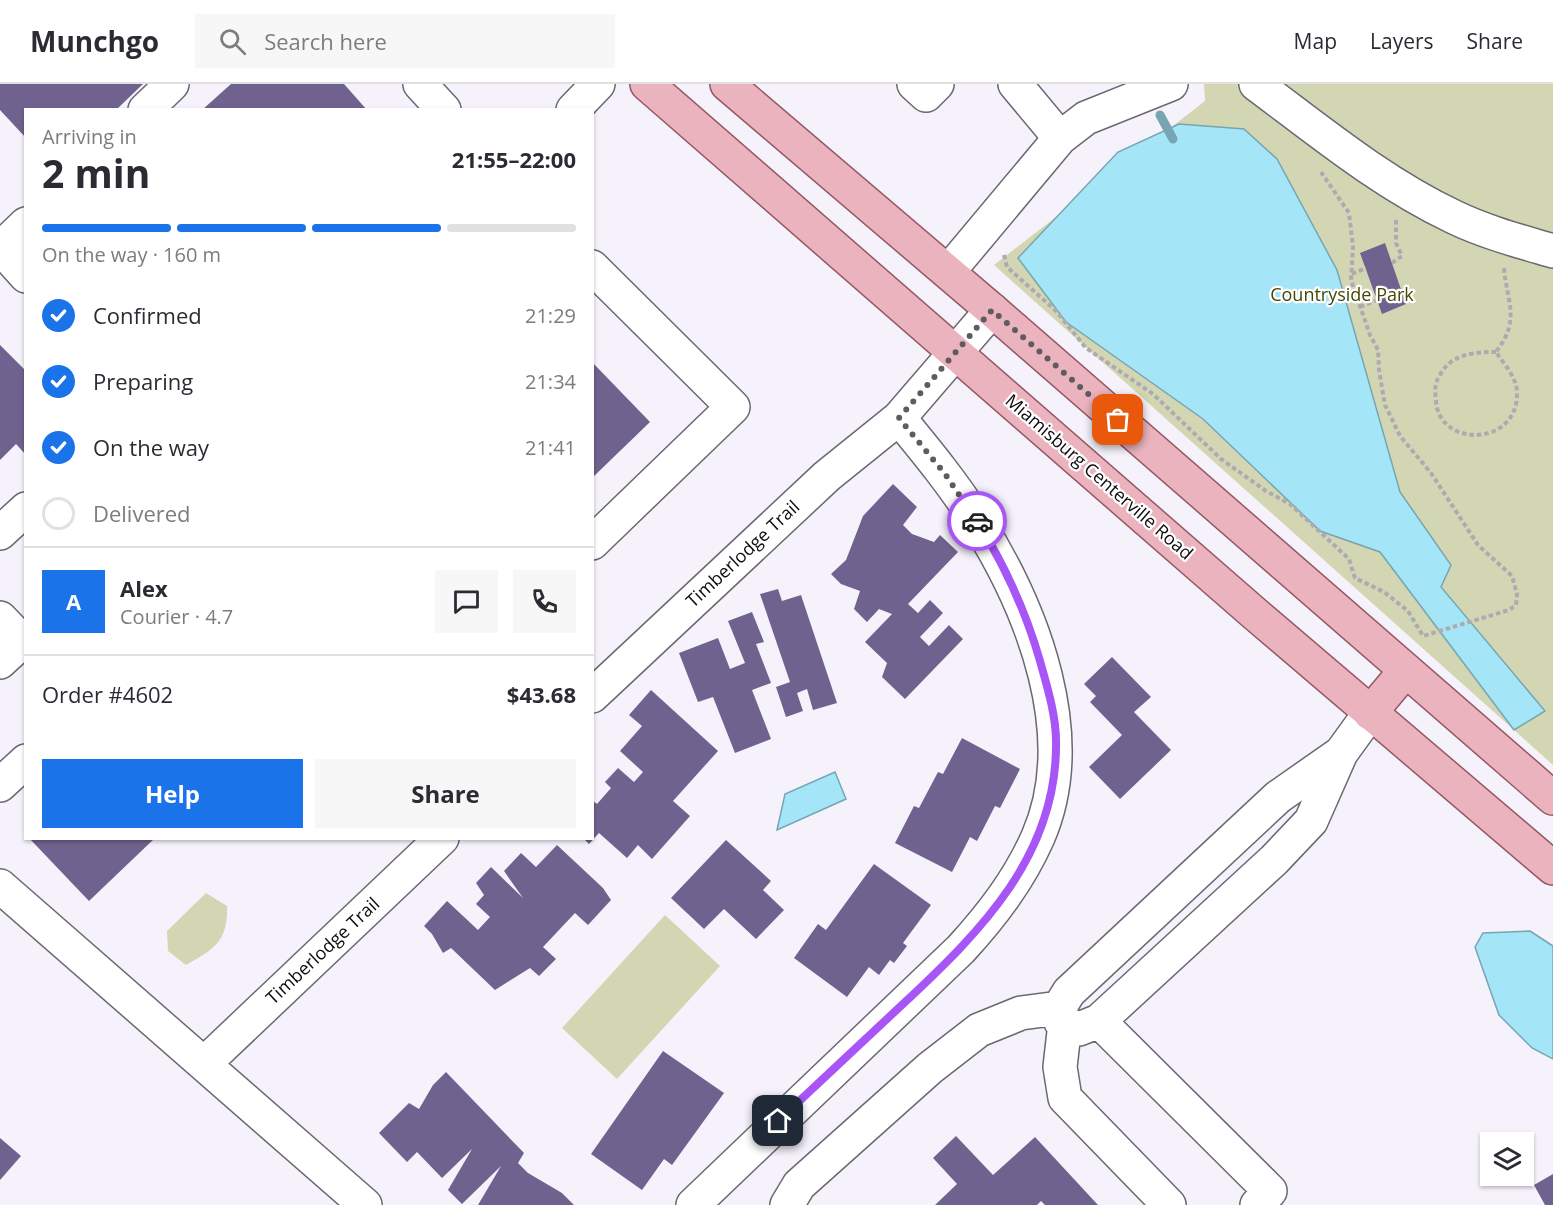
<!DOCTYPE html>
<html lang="en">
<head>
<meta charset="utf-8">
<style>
  body { margin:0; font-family:"Open Sans",sans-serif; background:#f7f7f7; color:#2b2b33; height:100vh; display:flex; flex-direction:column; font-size:22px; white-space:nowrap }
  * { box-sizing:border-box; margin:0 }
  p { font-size:20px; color:#7c7c81 }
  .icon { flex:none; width:33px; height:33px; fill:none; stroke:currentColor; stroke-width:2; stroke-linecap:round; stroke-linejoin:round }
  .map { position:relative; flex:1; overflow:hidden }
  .sheet { position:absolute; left:24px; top:24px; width:570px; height:732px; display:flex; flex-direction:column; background:#fff; border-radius:0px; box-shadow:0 2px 4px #0004 }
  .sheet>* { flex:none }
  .controls { position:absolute; left:1480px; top:1048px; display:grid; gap:12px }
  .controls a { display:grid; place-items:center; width:54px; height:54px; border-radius:0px; background:#fff; box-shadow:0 2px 4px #0004; font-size:30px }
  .pin { position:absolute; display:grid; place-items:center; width:51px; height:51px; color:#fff; margin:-26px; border-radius:12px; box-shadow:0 3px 9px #0006 }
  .courier { position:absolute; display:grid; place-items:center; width:60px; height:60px; margin:-30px; border:4px solid #a855f7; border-radius:50%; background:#fff; color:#222; box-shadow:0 2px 8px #0007 }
  .headline em { font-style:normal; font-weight:700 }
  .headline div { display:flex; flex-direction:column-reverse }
  .headline { display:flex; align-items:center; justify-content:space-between; height:102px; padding:0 18px }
  h1 { font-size:39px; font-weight:700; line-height:45px }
  .bar { display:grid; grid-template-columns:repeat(4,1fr); gap:9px 6px; align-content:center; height:72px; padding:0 18px }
  .bar i { height:8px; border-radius:4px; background:#e1e1e2 }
  .bar .active { background:#1a73e8 }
  .bar p { grid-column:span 4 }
  .line { display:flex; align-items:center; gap:15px; padding:0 18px; border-top:2px solid #e1e1e2 }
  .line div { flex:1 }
  .round { display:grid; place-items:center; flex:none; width:63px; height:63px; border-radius:0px; background:#f7f7f7 }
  ol { padding:0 18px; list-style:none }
  li { display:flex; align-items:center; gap:18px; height:66px }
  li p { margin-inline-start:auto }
  li .icon { padding:6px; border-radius:50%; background:#1a73e8; color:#fff; stroke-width:4 }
  li:last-child { color:#7c7c81 }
  li i { width:33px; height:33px; border:3px solid #e1e1e2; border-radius:50% }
  .action { display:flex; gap:12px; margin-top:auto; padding:12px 18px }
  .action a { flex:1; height:69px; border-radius:0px; background:#1a73e8; color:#fff; font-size:24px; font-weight:700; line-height:69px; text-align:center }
  .action a+a { background:#f7f7f7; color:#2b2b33 }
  header { display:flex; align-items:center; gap:36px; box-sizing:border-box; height:84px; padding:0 30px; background:#fff; border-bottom:2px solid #e1e1e2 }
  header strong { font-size:28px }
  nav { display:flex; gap:33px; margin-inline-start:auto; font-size:21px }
  .search { width:420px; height:54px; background:#f7f7f7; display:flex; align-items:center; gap:15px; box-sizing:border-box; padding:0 21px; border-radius:0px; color:#7c7c81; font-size:22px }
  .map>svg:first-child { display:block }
  .green { fill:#d3d6b2 }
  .water { fill:#a4e6f7; stroke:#77a5b1; stroke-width:1.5 }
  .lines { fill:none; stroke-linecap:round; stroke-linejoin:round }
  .stream { stroke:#77a5b1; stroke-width:9 }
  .building { fill:#70628e }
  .minor-casing { stroke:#6a6871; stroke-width:36 }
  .major-casing { stroke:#945864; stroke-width:36 }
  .path { stroke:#adaab2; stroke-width:4; stroke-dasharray:4.5 3; stroke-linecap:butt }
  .minor { stroke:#fff; stroke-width:33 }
  .major { stroke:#eab3be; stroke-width:33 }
  .done { stroke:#5e5c62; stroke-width:6; stroke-dasharray:0 10.8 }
  .route { stroke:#a855f7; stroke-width:8 }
  .labels { text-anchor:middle; stroke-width:4.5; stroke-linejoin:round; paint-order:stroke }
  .park-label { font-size:18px; fill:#454707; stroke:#fff }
  .street-label { font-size:18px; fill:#0d0c0f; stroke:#fff }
</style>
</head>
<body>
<header>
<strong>Munchgo</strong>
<div class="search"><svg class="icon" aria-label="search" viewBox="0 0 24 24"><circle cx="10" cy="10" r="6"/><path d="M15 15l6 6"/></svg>Search here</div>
<nav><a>Map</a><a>Layers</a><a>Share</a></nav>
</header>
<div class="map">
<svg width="1553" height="1121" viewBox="0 0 1553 1121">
  <rect width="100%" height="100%" fill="#f5f2fc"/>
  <path class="green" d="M1204 0H1553V681L994 181 1205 17Z
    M206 809 227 822C228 858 214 865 186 881L168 867 167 847Z
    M665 831 720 882 617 995 562 944Z"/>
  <path class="water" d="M1179 40 1244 45 1277 75 1337 186 1400 408 1451 481 1441 503 1545 627 1514 646 1380 468 1320 447 1203 335 1066 238 1018 174 1118 68Z
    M835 688 846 715 777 746 785 710Z
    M1530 847 1553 862V975L1532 964 1499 931 1475 863 1483 849Z"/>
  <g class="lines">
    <path class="stream" d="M1160 31 1173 55"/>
  </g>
  <path class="building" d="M0 0H143L116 26H26V54L0 26Z
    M231 0H344L367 26H202Z
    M1385 159 1406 220 1382 230 1360 169Z
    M0 261 26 287V371L16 360 0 376Z
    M592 278 650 338 592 394Z
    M893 400 917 423 903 441 912 450 934 458 940 451 958 468 908 520 918 529 930 516 943 529 920 553 929 562 949 541 963 555 905 615 882 593 887 579 865 558 892 530 879 525 867 538 854 525 860 507 841 500 831 490 846 476 863 432Z
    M778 505 782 517 801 511 837 619 813 626 807 605 797 609 803 627 786 633 776 603 790 598 760 510Z
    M752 528 764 558 756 560 771 599 752 606 771 655 735 669 713 613 698 618 679 569 718 554 730 585 745 579 728 537Z
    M1112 573 1151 613 1134 628 1171 666 1120 715 1089 683 1122 651 1090 618 1096 612 1084 600Z
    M651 606 718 667 673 717 690 732 652 775 638 761 627 774 599 749 589 760 583 754H592V716L597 720 611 704 605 698 618 684 634 698 643 688 620 667 642 642 629 631Z
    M962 654 1020 685 1000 724 995 722 977 757 970 753 952 788 895 759 914 722 919 724 938 688 943 690Z
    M29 754H155L89 817Z
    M726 756 771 797 763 806 784 826 756 855 724 825 704 845 671 814Z
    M557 761 603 804 611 816 588 841 575 829 543 863 556 875 539 892 530 884 495 906 451 864 443 869 432 850 424 842 447 817 478 846 490 833 476 820 484 811 476 799 491 783 523 814 504 787 521 769 536 783Z
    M874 780 931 821 903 859 907 862 894 879 890 876 879 891 869 883 847 913 794 874 818 840 826 846Z
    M663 967 724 1009 672 1081 664 1075 642 1106 591 1070Z
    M446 988 524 1069 518 1079 528 1089 562 1109 574 1121H478L501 1082 462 1120 448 1106 472 1065 442 1094 417 1068 407 1078 379 1049 409 1019 419 1025 433 1001Z
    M956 1052 993 1091 1035 1053 1098 1121H1045L1041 1117 1037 1121H935L957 1100 933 1074Z
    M0 1054 21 1072 0 1096Z
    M1553 1090V1121H1545L1534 1101Z"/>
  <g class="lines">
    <defs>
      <path id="minor" d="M420 0 444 26
        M914 0 926 11 937 0
        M1015 0 1060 54
        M1256 0C1319 47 1382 99 1454 133 1485 148 1519 157 1553 167
        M145 26 172 0
        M573 26 598 0
        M0 163 26 192
        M1 164 26 140
        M592 183 733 323 592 459
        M948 188 1060 54 1086 34 1171 0
        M0 449 26 425
        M0 534 22 557
        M0 578 26 554
        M592 612 827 392 899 334 992 226
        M1341 669 1278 713 1069 908 1059 924 1061 938 1079 945 1099 937 1274 776 1311 737 1341 669 1370 629
        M0 701 26 677
        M0 802 365 1121
        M1099 937 1270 1107 1257 1121
        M1065 939 1060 983 1065 1014 1169 1121
        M205 979 442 754
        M693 1121 961 865C992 831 1019 796 1038 753 1082 652 1033 527 978 439 955 402 927 368 899 334
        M787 1121 799 1101 930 984 979 946 1021 929 1059 924"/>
      <path id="major" d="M647 0 1254 529 1553 784
        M727 0 992 226 1553 714
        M1370 629 1406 586"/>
    </defs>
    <use href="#minor" class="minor-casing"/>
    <use href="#major" class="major-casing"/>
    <path class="path" d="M1004 171 1007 183 1056 227 1086 264 1153 310 1221 375 1266 407 1290 420 1349 475 1355 494 1384 508 1408 527 1423 552 1509 526 1516 521 1517 510 1512 492 1478 461 1431 389 1400 352 1385 321 1379 286 1378 266 1370 251 1351 196 1353 163 1349 129 1321 88
      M1392 179 1402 172 1396 159V136
      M1352 190 1366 184
      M1360 223 1377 216
      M1496 268C1474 268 1451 270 1440 291 1434 300 1435 307 1436 317 1439 364 1518 363 1517 309 1517 294 1504 280 1496 268 1521 235 1507 220 1504 184"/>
    <use href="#minor" class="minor"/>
    <use href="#major" class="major"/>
  </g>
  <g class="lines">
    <path class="done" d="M977 437 945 390 899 334 992 226 1118 336"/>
    <path class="route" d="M778 1037C820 998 862 958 904 919 980 848 1058 771 1056 657 1056 631 1047 602 1040 577 1026 528 1004 480 977 437"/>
  </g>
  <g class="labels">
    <g class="park-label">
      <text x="1342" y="217">Countryside Park</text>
    </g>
    <g class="street-label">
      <text transform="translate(1099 393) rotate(41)" y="6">Miamisburg Centerville Road</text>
      <text transform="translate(743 470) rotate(-43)" y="6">Timberlodge Trail</text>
      <text transform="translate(323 867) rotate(-43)" y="6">Timberlodge Trail</text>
    </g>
  </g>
</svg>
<div class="controls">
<a><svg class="icon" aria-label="layers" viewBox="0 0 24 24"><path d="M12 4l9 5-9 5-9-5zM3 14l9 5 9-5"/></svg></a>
</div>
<div class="pin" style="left:1118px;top:336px;background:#ea580c"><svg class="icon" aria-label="bag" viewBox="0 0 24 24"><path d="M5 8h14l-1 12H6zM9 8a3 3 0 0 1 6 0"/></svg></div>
<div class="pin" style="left:778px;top:1037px;background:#1f2937"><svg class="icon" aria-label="home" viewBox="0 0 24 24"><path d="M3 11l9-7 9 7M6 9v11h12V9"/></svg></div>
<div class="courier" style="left:977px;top:437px"><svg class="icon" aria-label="car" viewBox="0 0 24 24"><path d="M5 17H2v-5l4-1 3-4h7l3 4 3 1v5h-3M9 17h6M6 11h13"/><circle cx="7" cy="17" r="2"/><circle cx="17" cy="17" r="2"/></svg></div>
<section class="sheet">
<div class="headline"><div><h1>2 min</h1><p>Arriving in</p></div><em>21:55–22:00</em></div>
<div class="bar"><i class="active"></i><i class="active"></i><i class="active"></i><i></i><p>On the way · 160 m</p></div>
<ol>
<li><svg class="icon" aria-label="check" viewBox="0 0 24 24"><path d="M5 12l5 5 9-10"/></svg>Confirmed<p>21:29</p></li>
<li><svg class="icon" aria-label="check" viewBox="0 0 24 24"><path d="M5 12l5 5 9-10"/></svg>Preparing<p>21:34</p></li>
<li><svg class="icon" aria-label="check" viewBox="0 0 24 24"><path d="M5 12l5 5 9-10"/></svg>On the way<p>21:41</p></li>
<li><i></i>Delivered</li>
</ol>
<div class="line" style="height:108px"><b class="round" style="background:#1a73e8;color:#fff">A</b><div><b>Alex</b><p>Courier · 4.7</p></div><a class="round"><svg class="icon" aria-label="chat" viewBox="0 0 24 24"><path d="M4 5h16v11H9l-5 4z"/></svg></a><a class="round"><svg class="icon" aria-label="phone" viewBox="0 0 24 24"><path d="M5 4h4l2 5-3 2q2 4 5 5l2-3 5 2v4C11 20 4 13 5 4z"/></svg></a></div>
<div class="line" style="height:78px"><div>Order #4602</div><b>$43.68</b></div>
<div class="action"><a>Help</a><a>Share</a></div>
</section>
</div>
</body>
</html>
